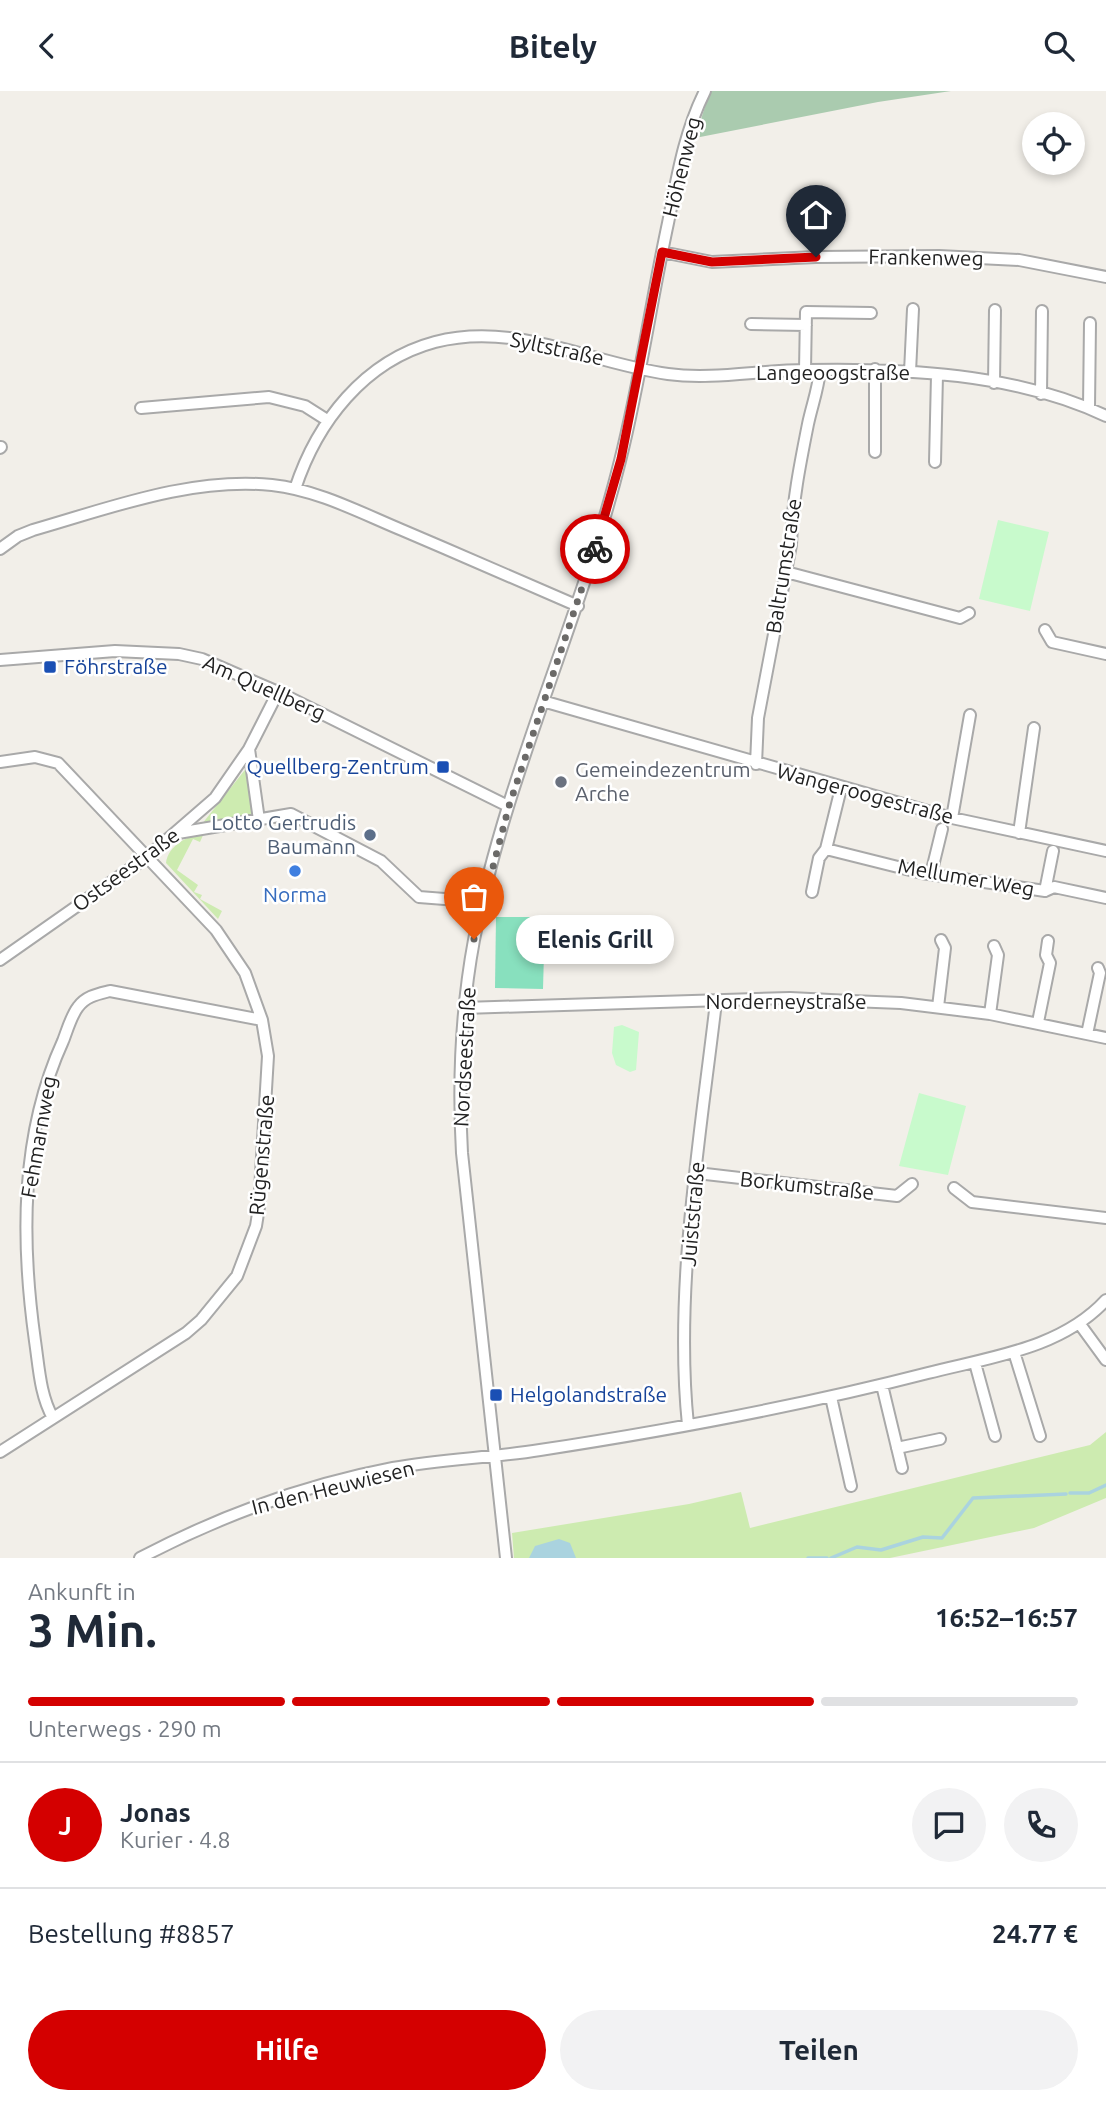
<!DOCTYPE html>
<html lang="de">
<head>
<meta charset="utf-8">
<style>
  body { margin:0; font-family:Ubuntu,sans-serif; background:#f2f2f3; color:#1f2937; height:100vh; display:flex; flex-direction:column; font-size:26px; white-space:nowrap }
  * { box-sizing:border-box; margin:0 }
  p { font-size:23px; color:#747a83 }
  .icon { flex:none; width:38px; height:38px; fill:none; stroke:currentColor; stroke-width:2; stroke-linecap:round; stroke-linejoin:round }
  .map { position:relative; height:1467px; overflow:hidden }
  .drawer { display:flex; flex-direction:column; background:#fff; flex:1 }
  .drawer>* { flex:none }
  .buttons { position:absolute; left:1022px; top:21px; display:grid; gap:14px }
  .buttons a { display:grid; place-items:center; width:63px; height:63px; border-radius:50%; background:#fff; box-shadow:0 4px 10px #0003; font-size:35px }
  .pin { position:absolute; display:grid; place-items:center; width:60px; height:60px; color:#fff; margin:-72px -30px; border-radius:50% 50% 50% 0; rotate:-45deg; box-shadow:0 0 7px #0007 }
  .pin .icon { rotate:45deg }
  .courier { position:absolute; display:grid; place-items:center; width:70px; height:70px; margin:-35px; border:5px solid #d40000; border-radius:50%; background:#fff; color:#222; box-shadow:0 2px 9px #0007 }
  .bubble { position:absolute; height:49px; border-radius:24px; background:#fff; box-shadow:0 4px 10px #0003; font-size:23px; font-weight:700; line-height:49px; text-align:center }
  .headline em { font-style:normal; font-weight:700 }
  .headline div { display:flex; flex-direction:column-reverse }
  .headline { display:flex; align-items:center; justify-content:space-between; height:119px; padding:0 28px }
  h1 { font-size:46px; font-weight:700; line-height:52px }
  .bar { display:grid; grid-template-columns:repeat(4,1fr); gap:10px 7px; align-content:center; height:84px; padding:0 28px }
  .bar i { height:9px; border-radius:5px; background:#e0e1e3 }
  .bar .active { background:#d40000 }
  .bar p { grid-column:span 4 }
  .line { display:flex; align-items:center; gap:18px; padding:0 28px; border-top:2px solid #e0e1e3 }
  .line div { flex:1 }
  .round { display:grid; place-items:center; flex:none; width:74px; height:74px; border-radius:37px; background:#f2f2f3 }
  .action { display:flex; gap:14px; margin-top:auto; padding:14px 28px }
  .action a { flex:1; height:80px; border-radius:42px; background:#d40000; color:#fff; font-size:28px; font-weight:700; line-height:80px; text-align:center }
  .action a+a { background:#f2f2f3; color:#1f2937 }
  header { display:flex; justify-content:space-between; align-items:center; height:91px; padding:0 28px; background:#fff; font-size:32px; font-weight:700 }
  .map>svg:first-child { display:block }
  .grass { fill:#cdebb0 }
  .cemetery { fill:#aacbaf }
  .park { fill:#c8facc }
  .pitch { fill:#88e0be }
  .water { fill:#aad3df }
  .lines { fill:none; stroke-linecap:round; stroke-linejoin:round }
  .stream { stroke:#aad3df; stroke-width:3.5 }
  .minor-casing { stroke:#a9a9a9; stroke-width:14 }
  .minor { stroke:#fff; stroke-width:10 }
  .done { stroke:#6b6a68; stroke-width:7; stroke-dasharray:0 12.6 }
  .route { stroke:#d40000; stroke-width:9 }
  .transit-dot { fill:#1a4fb4; stroke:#fff; stroke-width:2.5 }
  .worship-dot { fill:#6b7280; stroke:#fff; stroke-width:2.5 }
  .service-dot { fill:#5c6f8a; stroke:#fff; stroke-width:2.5 }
  .shop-dot { fill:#3f7fe0; stroke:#fff; stroke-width:2.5 }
  .labels { text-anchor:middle; stroke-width:5; stroke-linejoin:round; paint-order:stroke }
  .street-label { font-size:21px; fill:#222; stroke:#fff }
  .transit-label { font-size:21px; fill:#164399; stroke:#fff; text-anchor:start }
  .worship-label { font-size:21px; fill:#5b616d; stroke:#fff; text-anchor:start }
  .service-label { font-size:21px; fill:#4e5e75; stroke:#fff; text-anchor:end }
  .shop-label { font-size:21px; fill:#366cbe; stroke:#fff }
</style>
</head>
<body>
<header><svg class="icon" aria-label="back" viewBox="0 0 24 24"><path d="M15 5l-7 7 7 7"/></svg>Bitely<svg class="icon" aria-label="search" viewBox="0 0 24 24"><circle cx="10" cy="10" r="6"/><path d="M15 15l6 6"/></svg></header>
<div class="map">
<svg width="1106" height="1467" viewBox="0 0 1106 1467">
  <rect width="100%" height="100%" fill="#f2efe9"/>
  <path class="grass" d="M248 675 256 723 202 733Z
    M204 742 200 751 193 748 177 779 198 794 194 801 202 804 200 808 222 820 218 828 166 772C168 754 189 744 204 742Z
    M1106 1341V1407L1034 1437 890 1467H514L512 1442 689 1413 741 1401 750 1437 1090 1354Z"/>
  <path class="cemetery" d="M710 0H951L878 11 695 47Z"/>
  <path class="park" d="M998 429 1049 441 1030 520 979 508Z
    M622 934 639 941 636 979 630 981 616 974 612 962 614 936Z
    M919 1002 966 1015 948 1084 899 1075Z"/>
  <path class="pitch" d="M496 826H545L543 898 495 897Z"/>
  <path class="water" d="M559 1448 570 1452 576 1467H529L535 1455Z"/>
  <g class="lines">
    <path class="stream" d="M1070 1402H1089L1106 1394
      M808 1467H827
      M831 1467 857 1456 881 1459 923 1446 942 1447 973 1407 1066 1403"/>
    <defs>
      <path id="minor" d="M662 161 712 171 816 166 939 165 1019 169 1106 186
        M751 233 806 234
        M875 278V361
        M805 279 806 221 871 222
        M910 281 913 218
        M994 292 995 219
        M1041 303 1042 220
        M1089 316 1090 232
        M141 317 269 306 305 315 327 329
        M0 357 1 356
        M935 371 937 284
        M295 398C317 331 364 270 435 251 516 230 589 272 668 283 713 289 760 279 805 279 904 277 1015 282 1106 325
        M0 458 18 445 33 439C110 417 190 386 272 394 318 399 361 422 402 439 461 464 520 490 578 515
        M786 481 960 527 969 522
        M1045 539 1052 551 1106 563
        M0 569 115 560 179 563 202 568 278 601 508 715
        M546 611 952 727 1106 760
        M249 658 259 729
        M0 671 35 666 58 672 216 839 245 882 262 929 268 965 259 1116 256 1135 237 1185 201 1229 186 1242 0 1361
        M756 673 758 627 791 454C792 413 800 373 808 333 812 314 818 299 820 279
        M841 697 826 758 922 782 1045 800 1054 796 1106 807
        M952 727 970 624
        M178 742 291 723 381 770 419 806 483 811
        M1019 742 1034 637
        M931 783 942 738
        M1045 800 1053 760
        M812 801 819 767 826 758
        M0 869 147 766 215 707 249 658 278 601
        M938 916 945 857 941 849
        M464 917 790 907 851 910 901 912 990 923 1106 947
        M990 923 998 864 994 855
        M1038 931 1050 872 1046 864 1048 850
        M1087 943 1100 882 1098 877
        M697 1082 897 1105 912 1093
        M954 1097 972 1111 1106 1127
        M1079 1232 1106 1269
        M1014 1261 1040 1345
        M975 1272 995 1345
        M882 1294 902 1377
        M831 1306 851 1395
        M53 1327C40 1304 39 1277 35 1250 21 1150 20 1044 63 950 67 940 71 925 78 916 86 905 98 903 110 900L262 929
        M688 1334C674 1198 700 1048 716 911
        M897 1357 940 1348
        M140 1467C220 1425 304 1394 393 1377 441 1368 491 1367 540 1359 671 1339 800 1315 928 1282 990 1266 1061 1258 1106 1209
        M506 1467 462 1062C458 991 461 919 474 849 505 686 580 531 620 370 640 291 651 211 668 132 677 87 684 42 705 0"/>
    </defs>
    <use href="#minor" class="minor-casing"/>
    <use href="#minor" class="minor"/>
  </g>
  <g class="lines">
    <path class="done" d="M474 848 509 715 595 458"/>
    <path class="route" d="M595 458 621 368 662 161 712 171 816 166"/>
  </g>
  <g class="transit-dot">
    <rect x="43" y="569" width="14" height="14" rx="3.5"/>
    <rect x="436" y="669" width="14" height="14" rx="3.5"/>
    <rect x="489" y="1297" width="14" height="14" rx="3.5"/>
  </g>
  <circle class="worship-dot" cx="561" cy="691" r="7"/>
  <circle class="service-dot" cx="370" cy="744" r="7"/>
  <circle class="shop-dot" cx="295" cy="780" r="7"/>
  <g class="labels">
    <g class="street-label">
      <text transform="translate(682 76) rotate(-76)" y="7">Höhenweg</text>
      <text transform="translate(926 167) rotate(1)" y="7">Frankenweg</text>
      <text transform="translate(557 258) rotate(12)" y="7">Syltstraße</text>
      <text x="833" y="289">Langeoogstraße</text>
      <text transform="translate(784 475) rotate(-81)" y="7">Baltrumstraße</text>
      <text transform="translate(264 597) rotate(24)" y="7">Am Quellberg</text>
      <text transform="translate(865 703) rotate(15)" y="7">Wangeroogestraße</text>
      <text transform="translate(126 779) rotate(-36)" y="7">Ostseestraße</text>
      <text transform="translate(966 787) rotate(10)" y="7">Mellumer Weg</text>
      <text x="786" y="918">Norderneystraße</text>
      <text transform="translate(465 966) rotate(-87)" y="7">Nordseestraße</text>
      <text transform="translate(39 1046) rotate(-80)" y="7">Fehmarnweg</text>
      <text transform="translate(262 1064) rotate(-85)" y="7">Rügenstraße</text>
      <text transform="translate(807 1095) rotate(6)" y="7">Borkumstraße</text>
      <text transform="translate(693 1123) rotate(-85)" y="7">Juiststraße</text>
      <text transform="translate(333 1397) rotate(-14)" y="7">In den Heuwiesen</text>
    </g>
    <g class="transit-label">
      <text x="64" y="583">Föhrstraße</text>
      <text x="429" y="683" text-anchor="end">Quellberg-Zentrum</text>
      <text x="510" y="1311">Helgolandstraße</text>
    </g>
    <g class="worship-label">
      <text x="575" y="686">Gemeindezentrum<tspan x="575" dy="24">Arche</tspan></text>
    </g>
    <g class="service-label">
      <text x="356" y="739">Lotto Gertrudis<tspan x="356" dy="24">Baumann</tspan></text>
    </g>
    <g class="shop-label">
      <text x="295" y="811">Norma</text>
    </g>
  </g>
</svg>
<div class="buttons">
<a><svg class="icon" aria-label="locate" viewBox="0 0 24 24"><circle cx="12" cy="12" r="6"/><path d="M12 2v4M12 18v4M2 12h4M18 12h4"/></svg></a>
</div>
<div class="pin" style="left:474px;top:848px;background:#ea580c"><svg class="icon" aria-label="bag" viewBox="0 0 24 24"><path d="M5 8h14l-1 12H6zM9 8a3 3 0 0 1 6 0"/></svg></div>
<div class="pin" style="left:816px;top:166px;background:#1f2937"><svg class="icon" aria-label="home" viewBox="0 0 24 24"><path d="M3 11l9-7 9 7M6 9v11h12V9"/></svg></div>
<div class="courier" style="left:595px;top:458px"><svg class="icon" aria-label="bike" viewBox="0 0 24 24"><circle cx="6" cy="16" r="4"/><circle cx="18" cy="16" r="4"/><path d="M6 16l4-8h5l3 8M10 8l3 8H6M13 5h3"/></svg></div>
<div class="bubble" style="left:516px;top:824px;width:158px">Elenis Grill</div>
</div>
<section class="drawer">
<div class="headline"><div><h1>3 Min.</h1><p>Ankunft in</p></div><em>16:52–16:57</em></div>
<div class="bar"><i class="active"></i><i class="active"></i><i class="active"></i><i></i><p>Unterwegs · 290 m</p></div>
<div class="line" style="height:126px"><b class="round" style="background:#d40000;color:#fff">J</b><div><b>Jonas</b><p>Kurier · 4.8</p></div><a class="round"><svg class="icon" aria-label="chat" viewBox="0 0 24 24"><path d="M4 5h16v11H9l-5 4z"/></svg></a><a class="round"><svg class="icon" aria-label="phone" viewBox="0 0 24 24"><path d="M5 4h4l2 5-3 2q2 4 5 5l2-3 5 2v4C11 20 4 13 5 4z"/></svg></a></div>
<div class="line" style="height:91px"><div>Bestellung #8857</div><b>24.77 €</b></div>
<div class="action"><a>Hilfe</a><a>Teilen</a></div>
</section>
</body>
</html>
